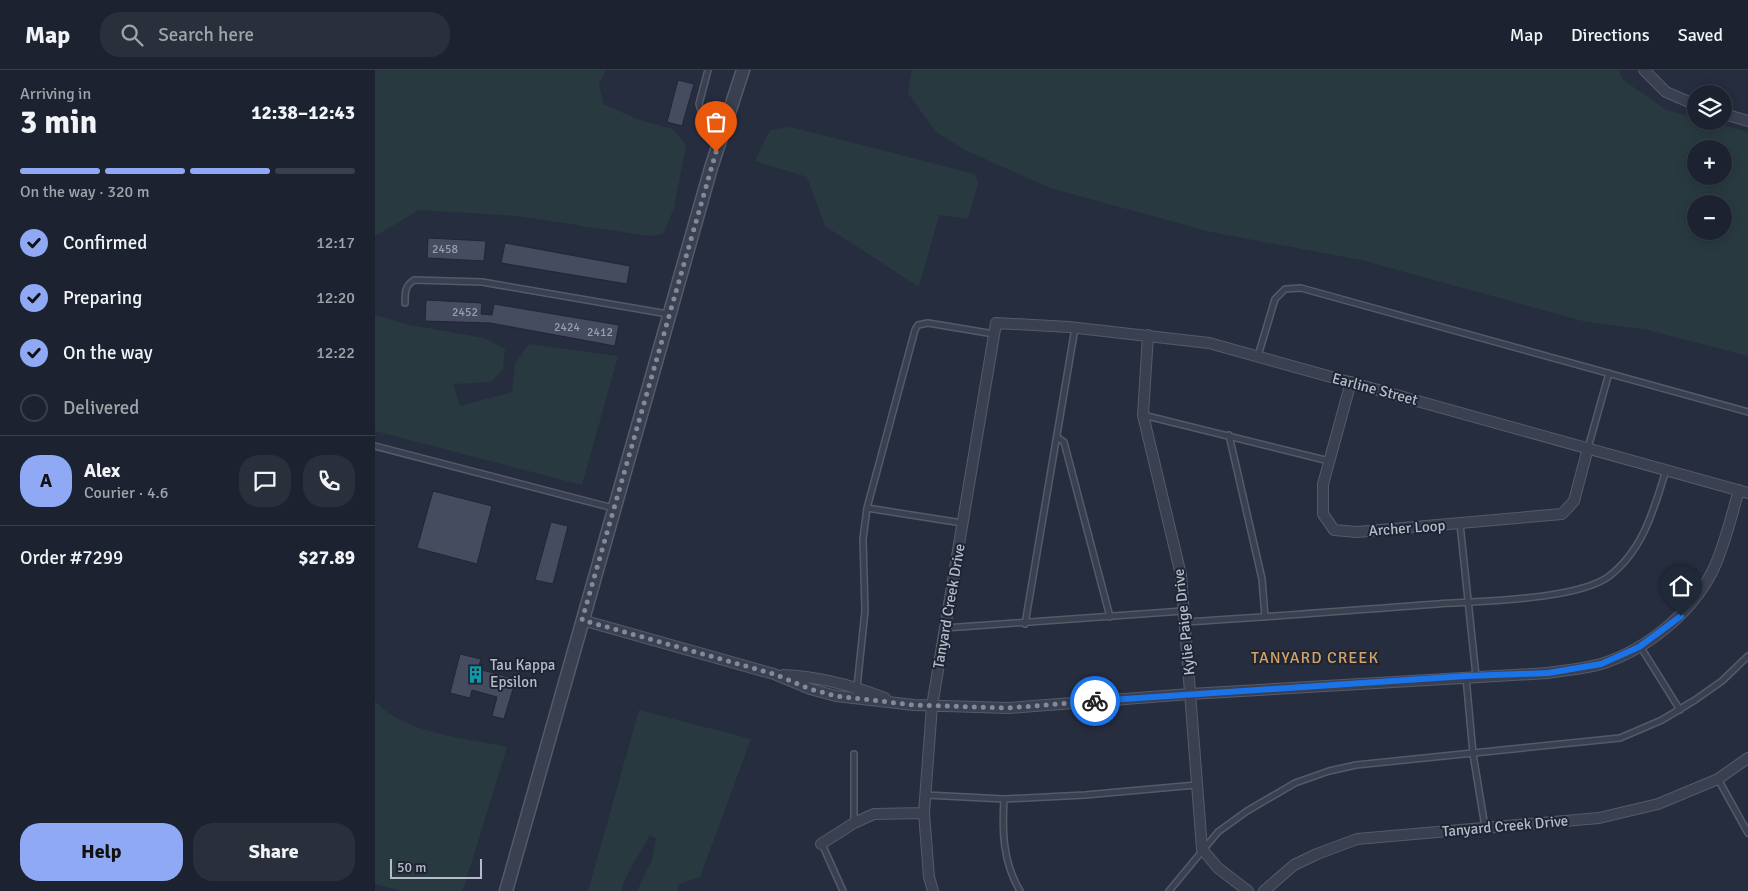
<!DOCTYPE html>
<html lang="en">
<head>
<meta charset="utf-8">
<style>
  body { margin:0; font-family:Signika,sans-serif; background:#292f3b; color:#f1f3f6; height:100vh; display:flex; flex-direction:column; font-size:19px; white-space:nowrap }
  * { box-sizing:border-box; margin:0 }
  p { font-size:16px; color:#a0a4aa }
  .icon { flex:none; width:28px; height:28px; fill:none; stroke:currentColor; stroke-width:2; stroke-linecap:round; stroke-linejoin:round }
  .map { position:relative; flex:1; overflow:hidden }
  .details { display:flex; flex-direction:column; background:#1c222f; width:375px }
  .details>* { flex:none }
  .tools { position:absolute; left:1312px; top:15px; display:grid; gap:10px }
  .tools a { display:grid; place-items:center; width:45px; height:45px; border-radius:50%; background:#1c222f; box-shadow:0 2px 12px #0003,0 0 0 1px #3a3f4b; font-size:25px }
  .scale { position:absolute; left:15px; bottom:12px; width:92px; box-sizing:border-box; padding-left:5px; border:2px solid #b6bbc9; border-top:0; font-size:14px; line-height:18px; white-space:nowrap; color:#b6bbc9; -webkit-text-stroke:4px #1f2434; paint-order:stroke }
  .pin { position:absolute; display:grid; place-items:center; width:42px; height:42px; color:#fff; margin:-51px -21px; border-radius:50% 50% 50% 0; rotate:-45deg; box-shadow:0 0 5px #0007 }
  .pin .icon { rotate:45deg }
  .courier { position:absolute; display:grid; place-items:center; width:50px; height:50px; margin:-25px; border:4px solid #1a73e8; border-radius:50%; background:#fff; color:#222; box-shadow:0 1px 6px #0007 }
  .head em { font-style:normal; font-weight:700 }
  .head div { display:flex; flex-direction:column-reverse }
  .head { display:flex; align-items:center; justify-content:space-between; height:85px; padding:0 20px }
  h1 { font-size:32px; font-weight:700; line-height:38px }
  .bar { display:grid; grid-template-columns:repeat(4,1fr); gap:8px 5px; align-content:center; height:60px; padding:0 20px }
  .bar i { height:6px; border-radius:4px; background:#3a3f4b }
  .bar .on { background:#8fa9f5 }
  .bar p { grid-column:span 4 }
  .line { display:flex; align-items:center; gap:12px; padding:0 20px; border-top:1px solid #3a3f4b }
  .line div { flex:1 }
  .round { display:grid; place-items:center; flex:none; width:52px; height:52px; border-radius:20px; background:#292f3b }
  ol { padding:0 20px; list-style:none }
  li { display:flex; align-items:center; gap:15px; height:55px }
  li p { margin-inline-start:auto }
  li .icon { padding:5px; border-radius:50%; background:#8fa9f5; color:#111; stroke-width:4 }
  li:last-child { color:#a0a4aa }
  li i { width:28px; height:28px; border:2px solid #3a3f4b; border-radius:50% }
  .cta { display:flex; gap:10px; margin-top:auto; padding:10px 20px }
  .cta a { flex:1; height:58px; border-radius:20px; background:#8fa9f5; color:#111; font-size:20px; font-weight:700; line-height:58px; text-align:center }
  .cta a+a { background:#292f3b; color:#f1f3f6 }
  header { display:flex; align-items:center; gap:30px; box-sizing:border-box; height:70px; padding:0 25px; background:#1c222f; border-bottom:1px solid #3a3f4b }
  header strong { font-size:24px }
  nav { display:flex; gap:28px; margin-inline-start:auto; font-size:18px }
  .search { width:350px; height:45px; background:#292f3b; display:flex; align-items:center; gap:12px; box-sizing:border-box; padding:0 18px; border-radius:20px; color:#a0a4aa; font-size:19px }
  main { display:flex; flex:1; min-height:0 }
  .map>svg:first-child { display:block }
  .green { fill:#283a40; fill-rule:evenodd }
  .building { fill:#454c60; stroke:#212636 }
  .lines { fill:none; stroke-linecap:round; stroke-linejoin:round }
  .service-casing { stroke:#555a69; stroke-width:8 }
  .minor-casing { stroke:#555a69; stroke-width:12 }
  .tertiary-casing { stroke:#555a69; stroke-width:15 }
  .service { stroke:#3a404f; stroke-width:5 }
  .minor { stroke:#3a404f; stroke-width:10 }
  .tertiary { stroke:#3a404f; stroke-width:12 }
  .done { stroke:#848999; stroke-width:5; stroke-dasharray:0 9 }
  .route { stroke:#1a73e8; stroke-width:6 }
  .labels { text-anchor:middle; stroke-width:4; stroke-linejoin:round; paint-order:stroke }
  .number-label { font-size:12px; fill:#9a9faf }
  .street-label { font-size:15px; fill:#b6bbc9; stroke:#1f2434 }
  .poi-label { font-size:15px; fill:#b6bbc9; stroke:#1f2434; text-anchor:start }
  .neighbourhood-label { font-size:16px; letter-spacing:1px; fill:#d2a468; stroke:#1f2434 }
</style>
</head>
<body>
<header>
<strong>Map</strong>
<div class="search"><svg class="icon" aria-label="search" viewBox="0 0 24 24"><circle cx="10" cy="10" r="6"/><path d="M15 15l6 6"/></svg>Search here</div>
<nav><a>Map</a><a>Directions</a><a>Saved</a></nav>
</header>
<main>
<section class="details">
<div class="head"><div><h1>3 min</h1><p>Arriving in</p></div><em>12:38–12:43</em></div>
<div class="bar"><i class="on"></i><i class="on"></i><i class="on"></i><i></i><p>On the way · 320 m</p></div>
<ol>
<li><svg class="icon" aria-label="check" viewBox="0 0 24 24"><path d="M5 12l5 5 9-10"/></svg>Confirmed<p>12:17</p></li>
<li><svg class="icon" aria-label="check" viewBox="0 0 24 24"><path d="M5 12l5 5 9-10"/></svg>Preparing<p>12:20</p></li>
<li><svg class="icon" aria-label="check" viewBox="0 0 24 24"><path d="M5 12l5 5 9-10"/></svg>On the way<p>12:22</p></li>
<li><i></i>Delivered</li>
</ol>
<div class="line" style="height:90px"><b class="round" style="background:#8fa9f5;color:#111">A</b><div><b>Alex</b><p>Courier · 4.6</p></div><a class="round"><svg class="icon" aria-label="chat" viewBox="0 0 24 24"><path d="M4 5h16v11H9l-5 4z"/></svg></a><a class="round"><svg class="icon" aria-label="phone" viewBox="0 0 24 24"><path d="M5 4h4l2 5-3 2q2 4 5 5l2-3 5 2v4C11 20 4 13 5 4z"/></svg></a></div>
<div class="line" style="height:65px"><div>Order #7299</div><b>$27.89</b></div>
<div class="cta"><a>Help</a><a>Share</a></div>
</section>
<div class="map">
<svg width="1373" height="821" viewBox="0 0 1373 821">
  <rect width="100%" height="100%" fill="#262d3f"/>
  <path class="green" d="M0 0H231L224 13 228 34 262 49 298 59 311 75 299 138 288 164 274 166 142 146 44 140 0 166Z
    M537 0H1244L1247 9 1291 40 1321 48V51H1332L1373 62V286L1273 260 1208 251 986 190 836 162 675 118 590 80 561 62 533 23ZM1321 79H1349V106H1321ZM1321 134H1349V161H1321Z
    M416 57 600 104 603 113 593 149 564 145 544 217 450 156 432 107 380 91 395 60Z
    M0 245 35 255 109 268 130 279 128 299 116 312 78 314 85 336 137 322 140 294 154 274 243 286 207 415 0 361Z
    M0 631C28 664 92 668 132 677L89 817 85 821H28L0 814Z
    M264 640 376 669 325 807 304 814 302 821H262L277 790 281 769 275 765C265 784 252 800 246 821H213Z"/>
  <path class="building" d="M303 10 319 14 307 56 292 52Z
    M53 168 111 171 109 191 52 188Z
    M130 173 255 196 252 214 126 193Z
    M51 230 107 233 106 244 117 245 119 234 244 255 240 276 115 253 50 251Z
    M58 421 117 436 102 494 42 478Z
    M176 452 193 456 178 514 160 510Z
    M85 584 106 589 103 599 141 609 129 649 117 646 122 627 97 620 95 628 75 623Z"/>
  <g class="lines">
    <defs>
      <path id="service" d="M333 0 324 34 326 41 351 50
        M30 233C30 222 30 216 39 210L107 212 293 244
        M883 286 900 229 910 219 926 218 1373 342
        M768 345 954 391
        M854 365 887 509 890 547
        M682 367 689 372 735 547
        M0 376 238 438
        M1213 378 1234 303
        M492 438 587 453
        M1085 454 1101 606
        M810 552C895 547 979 540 1063 534 1105 531 1200 530 1233 507 1268 481 1279 439 1291 400
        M650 554 700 258
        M570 558 808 541
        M1265 576 1305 640
        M1091 607 1098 684 1110 757
        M482 617 490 541 488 469 492 438 540 260 543 255 553 253 619 264
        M1343 709 1373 763
        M551 725 629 729 710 725 821 715
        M629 729C627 762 628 792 645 821
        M479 752V684
        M447 774 468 821
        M794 821 843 762 872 741 920 713 954 701 981 695 1245 668 1287 650 1320 630 1347 611 1373 586"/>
      <path id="minor" d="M1269 0 1291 22 1321 35
        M1349 44 1373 51
        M773 265 768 345 806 505 827 779 843 798 873 821
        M976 312 948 414V444L959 460 982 462 1187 444 1199 431 1213 378
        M207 550 399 604 435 619 461 626 539 635 633 638 815 624 1173 603C1190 600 1209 599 1226 594 1271 580 1317 543 1338 500 1350 475 1356 447 1364 420
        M408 605C444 606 476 615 510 628
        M446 774 479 753 499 744 549 743
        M558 821 554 807 549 743 557 636 621 253 694 257 834 273 1373 423
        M889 821 919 795 942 784 982 769 1224 748 1283 734 1343 709 1373 688"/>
      <path id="tertiary" d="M131 821 336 98 368 0"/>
    </defs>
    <use href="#service" class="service-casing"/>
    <use href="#minor" class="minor-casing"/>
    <use href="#tertiary" class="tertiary-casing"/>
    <use href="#service" class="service"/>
    <use href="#minor" class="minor"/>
    <use href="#tertiary" class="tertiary"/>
  </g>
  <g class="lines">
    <path class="done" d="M341 82 207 550 399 604 435 619 461 626 539 635 633 638 720 631"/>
    <path class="route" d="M720 631 1091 606 1173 603 1226 594 1264 577 1306 546"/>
  </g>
  <defs>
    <symbol id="building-bare" viewBox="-9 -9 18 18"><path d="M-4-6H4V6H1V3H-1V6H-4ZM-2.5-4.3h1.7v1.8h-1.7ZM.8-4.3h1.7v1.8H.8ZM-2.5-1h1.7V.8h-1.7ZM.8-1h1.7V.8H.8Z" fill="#0f9aa8" stroke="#1f2434" stroke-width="2.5" paint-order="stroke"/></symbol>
  </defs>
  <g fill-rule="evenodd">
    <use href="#building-bare" x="88" y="592" width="25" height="25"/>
  </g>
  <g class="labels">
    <g class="number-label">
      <text x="70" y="183">2458</text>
      <text x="90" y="246">2452</text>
      <text x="192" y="261">2424</text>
      <text x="225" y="266">2412</text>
    </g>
    <g class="street-label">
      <text transform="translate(1000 319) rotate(15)" y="5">Earline Street</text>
      <text transform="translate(1032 458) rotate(-4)" y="5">Archer Loop</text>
      <text transform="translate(574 536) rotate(-80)" y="5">Tanyard Creek Drive</text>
      <text transform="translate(809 552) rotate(-96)" y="5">Kylie Paige Drive</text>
      <text transform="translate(1130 756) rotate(-5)" y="5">Tanyard Creek Drive</text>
    </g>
    <g class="poi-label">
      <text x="115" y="600">Tau Kappa<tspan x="115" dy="17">Epsilon</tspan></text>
    </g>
    <g class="neighbourhood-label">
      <text x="940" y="593">TANYARD CREEK</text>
    </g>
  </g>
</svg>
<div class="tools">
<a><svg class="icon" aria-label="layers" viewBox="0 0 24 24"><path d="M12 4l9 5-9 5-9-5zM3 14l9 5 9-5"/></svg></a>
<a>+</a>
<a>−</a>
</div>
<div class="scale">50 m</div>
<div class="pin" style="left:341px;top:82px;background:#ea580c"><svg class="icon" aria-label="bag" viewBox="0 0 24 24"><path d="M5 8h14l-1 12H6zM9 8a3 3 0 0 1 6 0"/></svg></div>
<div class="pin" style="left:1306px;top:546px;background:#1f2937"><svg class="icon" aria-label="home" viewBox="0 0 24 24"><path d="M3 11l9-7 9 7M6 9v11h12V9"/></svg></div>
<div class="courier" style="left:720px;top:631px"><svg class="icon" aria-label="bike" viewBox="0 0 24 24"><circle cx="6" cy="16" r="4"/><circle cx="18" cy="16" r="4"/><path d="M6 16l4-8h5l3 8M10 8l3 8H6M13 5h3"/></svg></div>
</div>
</main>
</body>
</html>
